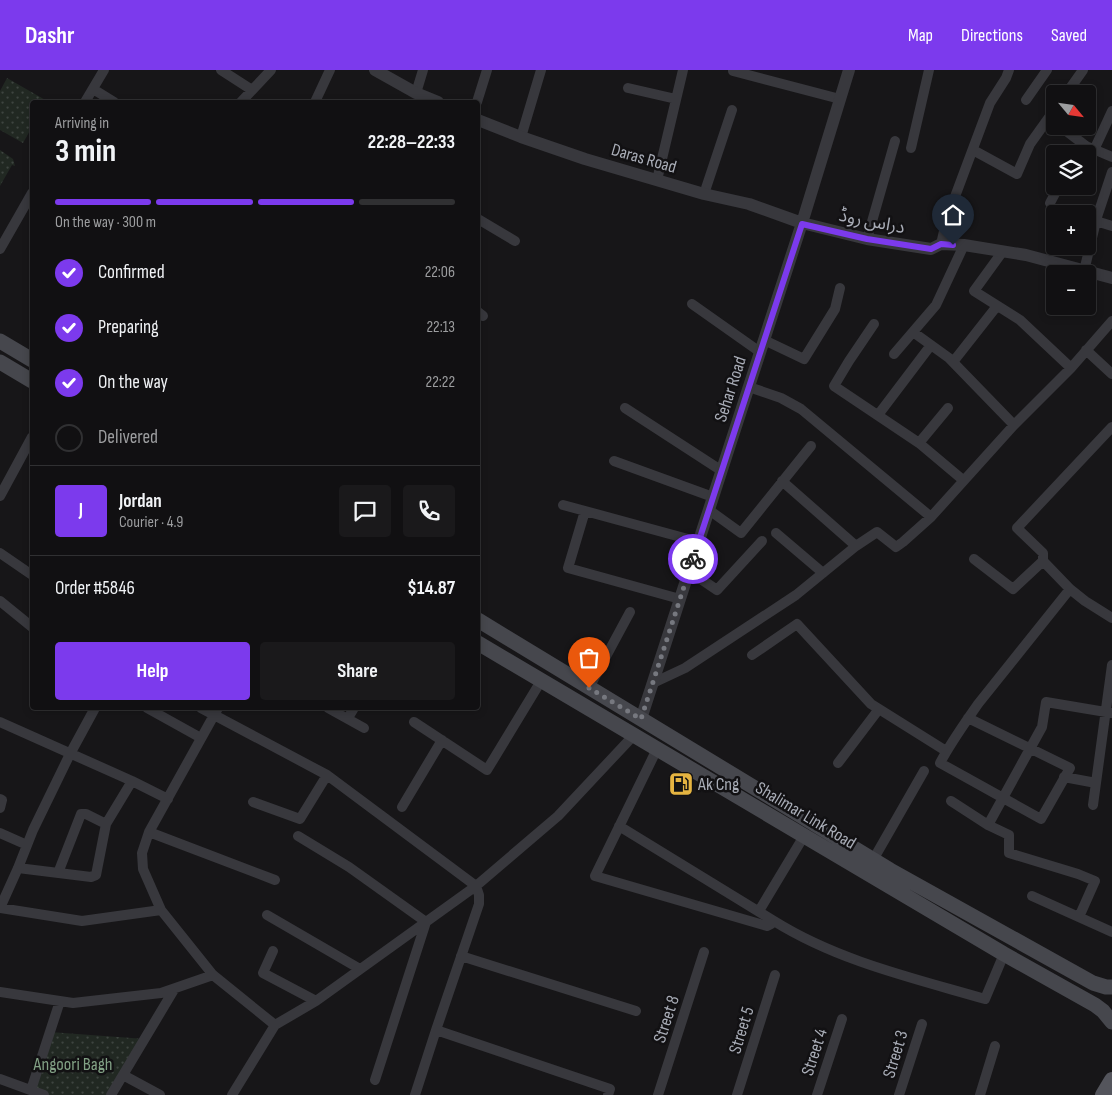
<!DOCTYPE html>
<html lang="en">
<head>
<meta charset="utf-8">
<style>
  body { margin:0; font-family:"Sofia Sans Condensed","Noto Sans Arabic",sans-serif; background:#1a191b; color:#f1f3f6; height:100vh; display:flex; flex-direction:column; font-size:19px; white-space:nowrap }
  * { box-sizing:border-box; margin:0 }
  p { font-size:16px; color:#9c9d9f }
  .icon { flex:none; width:28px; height:28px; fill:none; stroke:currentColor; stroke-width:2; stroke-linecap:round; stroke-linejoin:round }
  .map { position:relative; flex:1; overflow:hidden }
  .details { position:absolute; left:30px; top:30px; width:450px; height:610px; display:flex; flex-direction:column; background:#111012; border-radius:5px; box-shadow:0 2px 8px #0003,0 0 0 1px #303032 }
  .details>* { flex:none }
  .needle { width:32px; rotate:119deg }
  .tools { position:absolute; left:1046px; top:15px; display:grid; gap:10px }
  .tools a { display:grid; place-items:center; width:50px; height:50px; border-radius:5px; background:#111012; box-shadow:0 2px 8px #0003,0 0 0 1px #303032; font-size:25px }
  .pin { position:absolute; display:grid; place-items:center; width:42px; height:42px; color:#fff; margin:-51px -21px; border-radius:50% 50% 50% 0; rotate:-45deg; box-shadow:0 0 5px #0007 }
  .pin .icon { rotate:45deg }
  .courier { position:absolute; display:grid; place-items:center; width:50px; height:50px; margin:-25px; border:4px solid #7c3aed; border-radius:50%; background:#fff; color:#222; box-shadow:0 1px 6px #0007 }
  .overview em { font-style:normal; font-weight:700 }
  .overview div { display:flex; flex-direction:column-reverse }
  .overview { display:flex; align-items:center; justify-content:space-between; height:85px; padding:0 25px }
  h1 { font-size:32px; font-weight:700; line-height:38px }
  .bar { display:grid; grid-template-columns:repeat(4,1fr); gap:8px 5px; align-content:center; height:60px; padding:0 25px }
  .bar i { height:6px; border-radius:4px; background:#303032 }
  .bar .current { background:#7c3aed }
  .bar p { grid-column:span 4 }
  .line { display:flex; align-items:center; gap:12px; padding:0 25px; border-top:1px solid #303032 }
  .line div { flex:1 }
  .round { display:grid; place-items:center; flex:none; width:52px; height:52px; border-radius:5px; background:#1a191b }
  ol { padding:0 25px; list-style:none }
  li { display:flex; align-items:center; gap:15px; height:55px }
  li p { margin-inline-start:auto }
  li .icon { padding:5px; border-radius:50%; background:#7c3aed; color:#fff; stroke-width:4 }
  li:last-child { color:#9c9d9f }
  li i { width:28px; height:28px; border:2px solid #303032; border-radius:50% }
  .cta { display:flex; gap:10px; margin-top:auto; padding:10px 25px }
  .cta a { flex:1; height:58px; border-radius:5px; background:#7c3aed; color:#fff; font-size:20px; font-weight:700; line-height:58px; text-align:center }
  .cta a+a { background:#1a191b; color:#f1f3f6 }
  header { display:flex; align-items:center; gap:30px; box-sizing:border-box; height:70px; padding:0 25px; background:#7c3aed; color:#fff }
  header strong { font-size:24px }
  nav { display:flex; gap:28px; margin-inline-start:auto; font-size:18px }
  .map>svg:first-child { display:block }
  .grass { fill:url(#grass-dots) }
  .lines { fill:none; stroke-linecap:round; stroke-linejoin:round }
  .minor { stroke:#38383d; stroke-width:10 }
  .tertiary { stroke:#38383d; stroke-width:12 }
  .secondary { stroke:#46474d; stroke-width:15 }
  .primary { stroke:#54555c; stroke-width:16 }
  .done { stroke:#76787f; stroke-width:5; stroke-dasharray:0 9 }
  .route { stroke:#7c3aed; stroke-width:6 }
  .labels { text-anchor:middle; stroke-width:5; stroke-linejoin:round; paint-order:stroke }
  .street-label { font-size:18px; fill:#a9adb7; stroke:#121113 }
  .poi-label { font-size:18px; fill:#a9adb7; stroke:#121113; text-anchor:start }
  .park-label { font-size:18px; fill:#82a185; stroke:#121113 }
</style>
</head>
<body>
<header>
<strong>Dashr</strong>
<nav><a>Map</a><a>Directions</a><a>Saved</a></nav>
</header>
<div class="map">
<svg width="1112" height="1025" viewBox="0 0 1112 1025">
  <defs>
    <pattern id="grass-dots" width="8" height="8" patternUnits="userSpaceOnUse" patternTransform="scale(1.25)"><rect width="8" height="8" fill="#212822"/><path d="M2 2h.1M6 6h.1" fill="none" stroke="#3e4440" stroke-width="1.8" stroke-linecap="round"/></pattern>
  </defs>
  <rect width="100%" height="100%" fill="#171618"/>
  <path class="grass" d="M7 8 47 31 46 32H32V57L23 73 0 60V21Z
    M0 80 13 89 15 96 12 95 0 116Z
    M50 962 145 969 111 1025H45L31 1020Z"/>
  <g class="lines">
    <path class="minor" d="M221 0 252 20
      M733 1 840 29
      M628 18 676 29
      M93 19 114 32
      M416 23 423 0
      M1066 24 1083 0
      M1026 30 1047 0
      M85 32 104 0
      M241 32 271 0
      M315 32 330 0
      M477 32 487 0
      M1065 60 1086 76 1112 87
      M521 67 541 0
      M911 78 929 0
      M973 80 1017 104 1030 74 1055 39
      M1094 80 1112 41
      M1075 84 1081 72
      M657 110 683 0
      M704 124 732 40
      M1050 133 1059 116
      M478 149 515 171
      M1096 151 1112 156
      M867 169 895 71
      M941 174 947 148 990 33 1006 8 1009 0
      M0 179 32 123
      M1003 181 974 221 1020 250 1071 298
      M1084 201 1097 147 1112 102
      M692 234 760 282
      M478 242 483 246
      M874 254 849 291 834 316 919 373 963 410
      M913 262 949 288 1014 355
      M764 270 804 289 835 239 840 218
      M1086 280 1112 304
      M894 284 936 235 964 175
      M953 292 997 236
      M749 317 781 328 801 339 931 447
      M625 338 722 401
      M878 345 931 275
      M1112 357 1017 458 1043 483V491L1070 519 1085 531 1112 548
      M919 373 948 338
      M614 391 713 427
      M782 411 856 476
      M0 426 32 367
      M563 435 699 472
      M709 440 741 463 811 376
      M585 441 568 498 680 529
      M776 463 823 503
      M0 483 32 505
      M974 489 1013 519 1043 491
      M689 501 717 520 762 471
      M0 531 32 557
      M752 585 797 554 871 634 946 681
      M653 613 685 598 796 525 856 476 877 462 896 477 903 472 931 447 1014 355 1071 298 1112 251
      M589 618 630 542
      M147 638 201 668
      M201 638 327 705 476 816 479 825V834L436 960 415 1025
      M218 638 149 762 142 783 143 799 161 840 213 905 275 955
      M328 638 364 658
      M348 648 354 638
      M968 648 1070 698 1041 749 940 693C951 672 965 653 978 634L1070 519
      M0 652 132 711 168 729
      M414 652 487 700 541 611
      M657 679 595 806 767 856 771 854 774 851C838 891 913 908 985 929L1004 884
      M838 693 879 639
      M1064 707 1096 713
      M0 729 2 730 0 738
      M951 731 988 755 1009 765V783L1078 804 1095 811 1079 847
      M253 732 300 749 327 705
      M1093 735 1112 595
      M402 737 442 670
      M988 755 1042 657 1046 632 1112 643
      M619 756 774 851
      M149 762 275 810
      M0 763 27 775
      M298 766 349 797 426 852 375 1010
      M873 790 924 701
      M18 798 91 807 96 805 106 754 132 711
      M58 803 81 744H86L106 754
      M1032 826 1112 862
      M0 838 18 798 33 760 70 684 95 638
      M0 838 82 851 161 840
      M759 841 804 766
      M267 845 360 899
      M273 881 263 903 316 931
      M461 886 636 941
      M0 922 73 933 161 923 213 905
      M436 960 610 1019 608 1025
      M123 1005 160 1025
      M0 1009 44 1025
      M31 1020 60 931
      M111 1025 175 918
      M232 1025 275 955 316 931 476 816 558 746 634 665
      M658 1025 704 882
      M737 1025 775 905
      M817 1025 842 949
      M899 1025 922 954
      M980 1025 995 976"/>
    <path class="tertiary" d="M375 0 416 23 438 32
      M478 50 521 67 585 89 704 124 749 134 802 153 867 169 931 179 941 174 964 175 1026 185 1112 208
      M641 649 802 153 849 0"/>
    <path class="secondary" d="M0 271 32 290
      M0 292 32 311
      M478 550 890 800 1093 913 1106 917H1112
      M478 573 1004 884 1095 935 1103 941 1112 952"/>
    <path class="primary" d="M1103 1025 1112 1010"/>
  </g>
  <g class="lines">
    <path class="done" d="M589 618 641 649 693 489"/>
    <path class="route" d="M693 489 802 154 867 169 931 179 941 174 953 175"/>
  </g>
  <defs>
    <symbol id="fuel-square" viewBox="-11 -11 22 22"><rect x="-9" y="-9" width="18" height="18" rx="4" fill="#e5b441" stroke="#121113"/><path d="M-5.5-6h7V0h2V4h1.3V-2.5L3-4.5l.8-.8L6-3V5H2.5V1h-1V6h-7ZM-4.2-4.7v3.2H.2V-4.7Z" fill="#111"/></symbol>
  </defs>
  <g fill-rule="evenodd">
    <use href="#fuel-square" x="667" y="700" width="28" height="28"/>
  </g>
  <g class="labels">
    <g class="street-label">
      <text transform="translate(644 88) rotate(16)" y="6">Daras Road</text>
      <text transform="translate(872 151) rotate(11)" y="6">دراس روڈ</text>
      <text transform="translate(730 319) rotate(-72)" y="6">Sehar Road</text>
      <text transform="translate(806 745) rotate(31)" y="6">Shalimar Link Road</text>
      <text transform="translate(666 949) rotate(-72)" y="6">Street 8</text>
      <text transform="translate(741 960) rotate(-73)" y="6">Street 5</text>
      <text transform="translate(814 982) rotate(-72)" y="6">Street 4</text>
      <text transform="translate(895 984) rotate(-73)" y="6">Street 3</text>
    </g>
    <g class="poi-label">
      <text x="698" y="720">Ak Cng</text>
    </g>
    <g class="park-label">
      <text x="73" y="1000">Angoori Bagh</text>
    </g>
  </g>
</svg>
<div class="tools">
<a><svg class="needle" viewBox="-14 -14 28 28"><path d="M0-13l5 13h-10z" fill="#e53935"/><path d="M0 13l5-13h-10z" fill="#9c9d9f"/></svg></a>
<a><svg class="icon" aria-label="layers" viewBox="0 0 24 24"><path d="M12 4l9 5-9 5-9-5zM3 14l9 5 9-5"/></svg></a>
<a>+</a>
<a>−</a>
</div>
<div class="pin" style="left:589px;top:618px;background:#ea580c"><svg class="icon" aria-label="bag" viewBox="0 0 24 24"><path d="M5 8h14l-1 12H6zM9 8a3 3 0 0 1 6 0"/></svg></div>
<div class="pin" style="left:953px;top:175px;background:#1f2937"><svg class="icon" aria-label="home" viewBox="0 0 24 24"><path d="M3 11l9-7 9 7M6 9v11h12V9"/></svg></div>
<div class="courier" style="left:693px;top:489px"><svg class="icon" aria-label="bike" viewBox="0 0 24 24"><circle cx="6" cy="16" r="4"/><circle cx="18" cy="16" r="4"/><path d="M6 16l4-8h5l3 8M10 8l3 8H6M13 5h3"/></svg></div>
<section class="details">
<div class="overview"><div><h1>3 min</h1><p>Arriving in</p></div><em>22:28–22:33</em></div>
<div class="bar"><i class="current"></i><i class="current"></i><i class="current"></i><i></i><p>On the way · 300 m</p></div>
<ol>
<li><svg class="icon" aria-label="check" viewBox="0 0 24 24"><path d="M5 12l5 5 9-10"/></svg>Confirmed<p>22:06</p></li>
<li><svg class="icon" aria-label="check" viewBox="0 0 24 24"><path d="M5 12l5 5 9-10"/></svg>Preparing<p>22:13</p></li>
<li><svg class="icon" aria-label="check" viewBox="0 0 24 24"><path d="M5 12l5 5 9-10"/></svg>On the way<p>22:22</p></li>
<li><i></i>Delivered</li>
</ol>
<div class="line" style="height:90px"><b class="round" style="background:#7c3aed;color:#fff">J</b><div><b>Jordan</b><p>Courier · 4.9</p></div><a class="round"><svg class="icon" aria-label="chat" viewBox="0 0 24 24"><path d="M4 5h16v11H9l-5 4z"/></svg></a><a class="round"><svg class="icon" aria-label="phone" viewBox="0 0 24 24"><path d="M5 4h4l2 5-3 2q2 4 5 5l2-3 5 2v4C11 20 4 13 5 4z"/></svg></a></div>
<div class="line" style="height:65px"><div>Order #5846</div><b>$14.87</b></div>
<div class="cta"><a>Help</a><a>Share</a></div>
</section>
</div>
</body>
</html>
